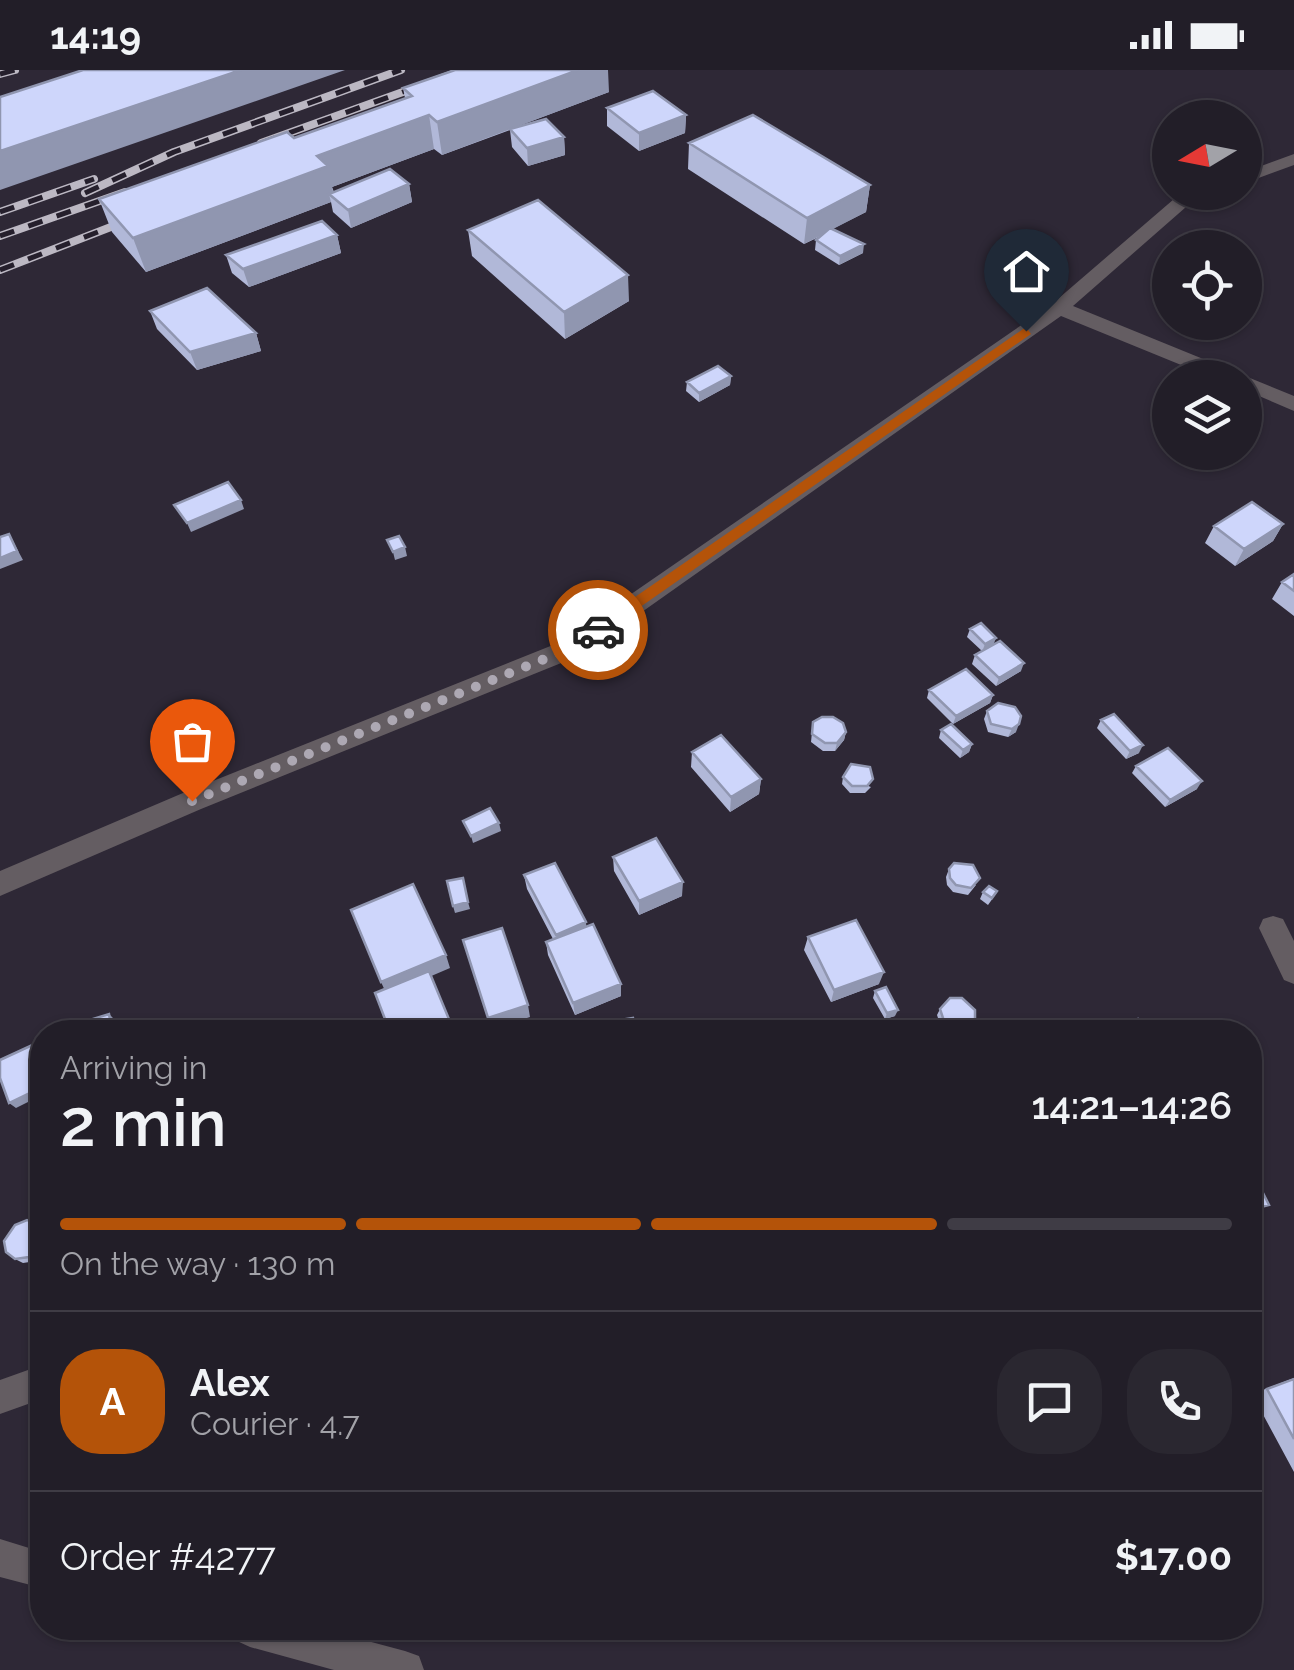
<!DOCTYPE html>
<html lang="en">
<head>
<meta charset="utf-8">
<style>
  body { margin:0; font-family:Raleway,sans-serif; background:#2a2730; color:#f1f3f6; height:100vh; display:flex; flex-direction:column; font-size:38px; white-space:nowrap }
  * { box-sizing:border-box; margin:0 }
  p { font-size:32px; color:#a2a2a8 }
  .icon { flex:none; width:55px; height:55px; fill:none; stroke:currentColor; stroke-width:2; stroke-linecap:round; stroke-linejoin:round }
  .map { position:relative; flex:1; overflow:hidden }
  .drawer { position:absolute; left:30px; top:950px; width:1232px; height:620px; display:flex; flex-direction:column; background:#221e28; border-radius:40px; box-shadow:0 2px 8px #0004,0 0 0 2px #3f3c45 }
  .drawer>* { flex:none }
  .needle { width:65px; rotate:260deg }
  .buttons { position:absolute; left:1152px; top:30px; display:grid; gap:20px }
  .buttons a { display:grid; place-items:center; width:110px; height:110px; border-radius:50%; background:#221e28; box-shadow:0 2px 8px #0004,0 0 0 2px #3f3c45; font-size:50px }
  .pin { position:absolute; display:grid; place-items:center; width:85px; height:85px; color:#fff; margin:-102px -42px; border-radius:50% 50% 50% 0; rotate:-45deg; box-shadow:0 0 10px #0007 }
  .pin .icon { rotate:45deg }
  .courier { position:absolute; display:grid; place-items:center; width:100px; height:100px; margin:-50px; border:8px solid #b45309; border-radius:50%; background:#fff; color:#222; box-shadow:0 2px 12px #0007 }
  .summary em { font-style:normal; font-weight:600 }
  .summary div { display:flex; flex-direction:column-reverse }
  .summary { display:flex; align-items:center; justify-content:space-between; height:170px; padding:0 30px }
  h1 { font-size:65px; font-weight:600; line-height:75px }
  .bar { display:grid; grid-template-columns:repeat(4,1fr); gap:15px 10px; align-content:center; height:120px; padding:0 30px }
  .bar i { height:12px; border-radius:8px; background:#3f3c45 }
  .bar .active { background:#b45309 }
  .bar p { grid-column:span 4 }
  .line { display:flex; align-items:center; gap:25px; padding:0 30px; border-top:2px solid #3f3c45 }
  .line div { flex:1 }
  .round { display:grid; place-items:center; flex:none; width:105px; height:105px; border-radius:40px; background:#2a2730 }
  .status { display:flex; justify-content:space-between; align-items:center; height:70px; padding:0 50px; background:#221e28; direction:ltr }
  .status svg { height:28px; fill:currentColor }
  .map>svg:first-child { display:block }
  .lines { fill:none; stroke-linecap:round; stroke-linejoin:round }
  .minor { fill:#645d62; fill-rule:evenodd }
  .rail-casing { stroke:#bcb8c3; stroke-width:8 }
  .rail { stroke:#251f2c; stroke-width:5; stroke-dasharray:15; stroke-linecap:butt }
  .wall { fill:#b1b8d8 }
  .shaded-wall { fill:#9096b0 }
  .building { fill:#ced6fb; stroke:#9096b0; stroke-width:2.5 }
  .route { fill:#b45309 }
  .done { stroke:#ada8b3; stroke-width:10; stroke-dasharray:0 18 }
</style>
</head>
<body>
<div class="status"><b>14:19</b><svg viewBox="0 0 49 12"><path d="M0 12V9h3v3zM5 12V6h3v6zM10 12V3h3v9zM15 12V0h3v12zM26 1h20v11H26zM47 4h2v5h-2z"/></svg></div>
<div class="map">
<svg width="1294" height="1600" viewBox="0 0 1294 1600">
  <rect width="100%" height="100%" fill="#2e2836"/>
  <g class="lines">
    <path class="minor" d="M1294 84V95L1245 113V102Z
      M1190 122H1217L1186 137 1073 236 1294 326V341L1245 320V308H1213L1061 246 581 585 201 739 0 826V801L183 723 563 571 1052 234 1174 129Z
      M1273 846 1283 849 1294 871V914L1284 910 1259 858 1263 849Z
      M42 1295V1329L0 1344V1310Z
      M0 1469 42 1482V1518L0 1507Z
      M231 1558H319L405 1581 419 1586 424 1600H334L250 1577 237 1571Z"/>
    <defs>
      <path id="rail" d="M0 4 15 0
        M261 73 464 0
        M85 123 174 82 401 0
        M0 142 94 109
        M0 166 125 122
        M0 200 134 148"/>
    </defs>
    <use href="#rail" class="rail-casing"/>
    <use href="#rail" class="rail"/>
  </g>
  <path class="wall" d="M403 18 609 22 513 58 564 67 565 85 528 96 512 77 510 60 442 85 434 79 332 117 334 122 409 114 412 132 351 158 333 142 331 132 146 202 112 162 99 129 294 68 405 28Z
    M607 38 686 45 685 63 639 81 607 56Z
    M689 73 870 115 866 142 832 159 863 183 839 195 815 180 816 170 823 165 804 174 688 99Z
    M468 160 629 231 565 269 472 186Z
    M337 165 341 183 249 217 232 203 226 185Z
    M150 241 256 263 261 281 197 300 157 259Z
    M731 306 730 315 699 332 686 321 687 312Z
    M1283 454 1273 471 1235 496 1205 473 1214 456Z
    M1294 504V546L1272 529 1282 512Z
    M970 559 993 575 1021 601 996 616 972 594 975 585 982 581 967 567Z
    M929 620 993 625 990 633 953 654 927 628Z
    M987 641 1016 662 1008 667 988 662 984 649Z
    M1101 650 1139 683 1126 689 1097 658Z
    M813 652 846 662 844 670 835 681H823L811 672Z
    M941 660 972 674 969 682 960 688 939 668Z
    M692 682 761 709 759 724 730 742 691 697Z
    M1136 696 1197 719 1165 737 1132 703Z
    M843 707 871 717 865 723H850L842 714Z
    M613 787 682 826 639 845 614 801Z
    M949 799 976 815 968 825 953 822 947 815 946 807Z
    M524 805 586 852V856L621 914V926L575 945 548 885 546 872 553 869 527 819Z
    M983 822 993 828 988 835 980 829Z
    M808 867 879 914 831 932 804 880Z
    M875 921 895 946 885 949 873 928Z
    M940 939 971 957 966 962H947L942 960 937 945Z
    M1112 955 1145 962H1106Z
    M27 1150 42 1158V1183L36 1191 23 1193 15 1189Z
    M1294 1308V1402L1252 1324Z"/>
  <path class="shaded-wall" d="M241 0H345L0 120V81Z
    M578 0H608L609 22 442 85 437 52Z
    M429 45 434 79 332 117 335 129 329 124 331 132 146 202 133 168 317 86Z
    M686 45 685 63 639 81V63Z
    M564 67 565 85 528 96 527 78Z
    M409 114 412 132 351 158 348 140Z
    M870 115 866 142 804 174 807 148Z
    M337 165 341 183 249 217 243 199Z
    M864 174 863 183 839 195 840 186Z
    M628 205 629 231 565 269 564 242Z
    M256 263 261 281 197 300 190 282Z
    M731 306 730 315 699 332V323Z
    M241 430 244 439 191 462 187 453Z
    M1283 454 1273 471 1235 496 1244 479Z
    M9 464 23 490 0 499V488Z
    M405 477 407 486 395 490 393 482Z
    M996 568 993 576 982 582 985 574Z
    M1024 593 1021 601 996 616 999 608Z
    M993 625 990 633 953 654 956 646Z
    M1019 654 1016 662 1008 667 1012 659Z
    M846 662 844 670 835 681 837 673Z
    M972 674 969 682 960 688 963 680Z
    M1143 675 1139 683 1126 689 1130 681Z
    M761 709 759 724 730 742 731 727Z
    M1202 711 1197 719 1165 737 1170 730Z
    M499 753 501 761 473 773 471 766Z
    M683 812 682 826 639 845V831Z
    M468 832 470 839 455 843 453 836Z
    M586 852 587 865 558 878 556 865Z
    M446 885 450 898 387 925 381 912Z
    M884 902 879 914 831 932 834 920Z
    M621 914V926L575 945 573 933Z
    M528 935 530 947 491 960 488 948Z
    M898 940 895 946 885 949 887 943Z
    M109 944 121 956 122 962H112Z
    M451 954 454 962H430Z
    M42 1017V1025L16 1038 9 1033Z
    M42 1170V1183L36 1191 29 1187Z"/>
  <path class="building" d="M83 0H241L0 81V27Z
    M455 0H578L437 52 429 45 317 86 328 96 133 168 99 129 287 62 294 68 412 26 403 18Z
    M653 21 686 45 639 63 607 38Z
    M753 45 870 115 807 148 689 73Z
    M546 49 564 67 527 78 510 59Z
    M390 99 409 114 348 140 329 124Z
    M538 130 628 205 564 242 468 160Z
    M322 151 337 165 243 199 226 185Z
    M830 158 864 174 840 186 816 170Z
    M207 218 256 263 190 282 150 241Z
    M718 296 731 306 699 323 687 312Z
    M228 412 241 430 187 453 174 435Z
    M1252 432 1283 454 1244 479 1214 456Z
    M9 464 17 481 0 488V467Z
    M399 466 405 477 393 482 387 470Z
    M1294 504V521L1282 512Z
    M981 553 996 568 985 574 970 559Z
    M1000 571 1024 593 999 608 975 585Z
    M966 599 993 625 956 646 929 620Z
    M998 633 1015 637 1021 646 1019 654 1012 659 991 654 987 641Z
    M1114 644 1143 675 1130 681 1101 650Z
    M822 647H833L843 653 846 662 837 673H825L812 664 813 652Z
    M951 654 972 674 963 680 941 660Z
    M721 665 761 709 731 727 692 682Z
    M1168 678 1202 711 1170 730 1136 696Z
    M851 694 870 697 873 709 867 716H852L843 707Z
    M490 738 499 753 471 766 463 751Z
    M656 768 683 812 639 831 613 787Z
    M555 793 586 852 556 865 524 805Z
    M954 793 973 795 980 808 971 818 956 815 950 808 949 799Z
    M463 808 468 832 453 836 447 811Z
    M413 814 446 885 381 912 351 840Z
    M989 816 997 821 992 828 983 822Z
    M856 850 884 902 834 920 808 867Z
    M593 854 621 914 573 933 546 872Z
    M502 858 528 935 488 948 463 870Z
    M429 901 451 954 430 962H390L375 923Z
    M886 917 898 940 887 943 875 921Z
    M950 928H962L975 940V951L967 959H955L945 954 940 939Z
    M109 944 112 962H68L67 957Z
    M633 948 636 962H616L614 951Z
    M1138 949 1145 962H1116L1112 955Z
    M291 954 294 962H272Z
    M41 971 42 975V1017L9 1033 0 1008V990Z
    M1258 1113 1269 1135 1250 1140V1115Z
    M27 1150 41 1157 42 1170 29 1187 15 1189 6 1182 4 1171 15 1155Z
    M1250 1197 1262 1224 1250 1227Z
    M1294 1309V1369L1267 1319Z
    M605 1558H645V1563L606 1568Z"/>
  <path class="route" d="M1026 257 1031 264 603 563H593V556Z"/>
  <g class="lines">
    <path class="done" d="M192 731 572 578 598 560"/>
  </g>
</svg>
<div class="buttons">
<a><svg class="needle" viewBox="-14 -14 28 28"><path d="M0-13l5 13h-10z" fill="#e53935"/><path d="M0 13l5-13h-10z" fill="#a2a2a8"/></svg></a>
<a><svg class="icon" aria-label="locate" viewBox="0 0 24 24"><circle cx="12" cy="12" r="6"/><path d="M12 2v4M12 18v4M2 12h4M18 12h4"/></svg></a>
<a><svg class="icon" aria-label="layers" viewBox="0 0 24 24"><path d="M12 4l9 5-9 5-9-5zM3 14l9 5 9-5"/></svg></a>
</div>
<div class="pin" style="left:192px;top:731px;background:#ea580c"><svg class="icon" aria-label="bag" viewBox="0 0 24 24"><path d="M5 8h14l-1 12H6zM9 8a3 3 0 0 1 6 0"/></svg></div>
<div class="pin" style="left:1026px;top:261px;background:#1f2937"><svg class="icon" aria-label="home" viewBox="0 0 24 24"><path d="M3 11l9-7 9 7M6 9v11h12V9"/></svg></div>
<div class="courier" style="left:598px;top:560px"><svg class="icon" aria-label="car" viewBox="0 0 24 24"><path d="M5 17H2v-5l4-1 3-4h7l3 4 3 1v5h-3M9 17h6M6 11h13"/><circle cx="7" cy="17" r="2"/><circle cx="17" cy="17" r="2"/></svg></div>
<section class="drawer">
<div class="summary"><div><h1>2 min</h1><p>Arriving in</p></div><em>14:21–14:26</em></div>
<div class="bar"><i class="active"></i><i class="active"></i><i class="active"></i><i></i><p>On the way · 130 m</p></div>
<div class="line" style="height:180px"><b class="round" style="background:#b45309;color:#fff">A</b><div><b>Alex</b><p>Courier · 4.7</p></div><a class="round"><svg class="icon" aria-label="chat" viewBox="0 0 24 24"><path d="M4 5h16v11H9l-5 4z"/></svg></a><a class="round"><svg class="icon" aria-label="phone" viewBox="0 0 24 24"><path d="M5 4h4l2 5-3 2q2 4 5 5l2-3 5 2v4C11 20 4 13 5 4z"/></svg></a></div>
<div class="line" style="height:130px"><div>Order #4277</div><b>$17.00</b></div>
</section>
</div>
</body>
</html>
